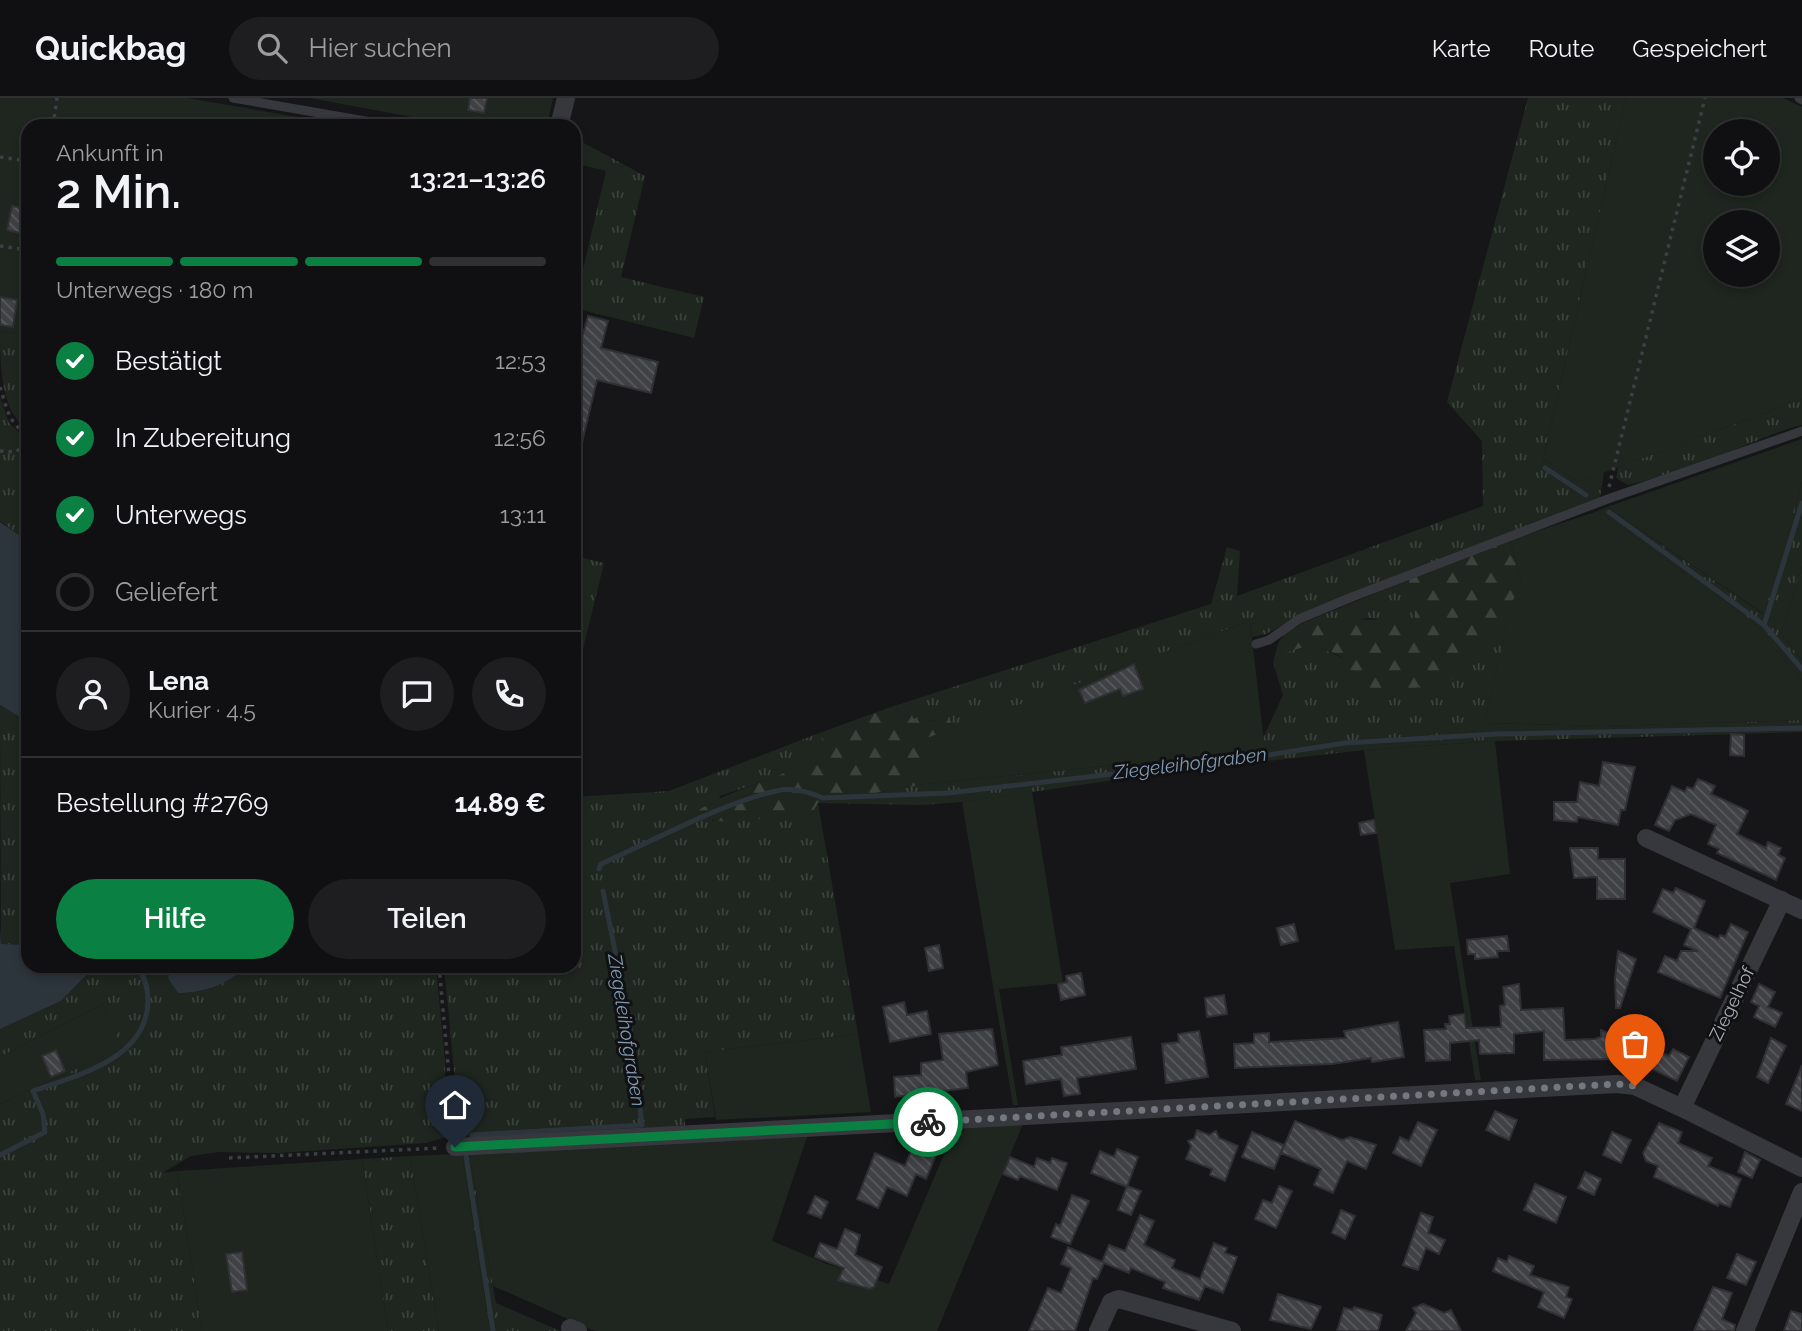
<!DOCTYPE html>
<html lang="de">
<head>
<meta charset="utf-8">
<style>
  body { margin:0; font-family:Raleway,sans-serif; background:#1e1e20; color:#f1f3f6; height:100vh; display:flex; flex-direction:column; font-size:26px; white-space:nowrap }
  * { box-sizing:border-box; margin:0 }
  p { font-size:23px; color:#9c9d9f }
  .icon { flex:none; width:38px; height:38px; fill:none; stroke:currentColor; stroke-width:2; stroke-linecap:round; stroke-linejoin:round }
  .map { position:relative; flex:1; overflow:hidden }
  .sheet { position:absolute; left:21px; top:21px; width:560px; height:854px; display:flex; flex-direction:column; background:#101012; border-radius:21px; box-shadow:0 4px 10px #0003,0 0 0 2px #303032 }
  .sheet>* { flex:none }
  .fabs { position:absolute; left:1703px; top:21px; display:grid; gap:14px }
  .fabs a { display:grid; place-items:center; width:77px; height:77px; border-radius:50%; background:#101012; box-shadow:0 4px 10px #0003,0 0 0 2px #303032; font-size:35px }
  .pin { position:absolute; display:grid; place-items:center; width:60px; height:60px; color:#fff; margin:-72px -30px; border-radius:50% 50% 50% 0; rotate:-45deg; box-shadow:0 0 7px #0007 }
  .pin .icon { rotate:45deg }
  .courier { position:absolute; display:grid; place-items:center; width:70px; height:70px; margin:-35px; border:5px solid #0b8043; border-radius:50%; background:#fff; color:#222; box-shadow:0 2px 9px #0007 }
  .head em { font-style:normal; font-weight:600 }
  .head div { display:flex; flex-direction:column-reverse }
  .head { display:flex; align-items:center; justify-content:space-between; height:119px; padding:0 35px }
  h1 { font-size:46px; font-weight:600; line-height:52px }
  .bar { display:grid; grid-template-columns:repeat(4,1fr); gap:10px 7px; align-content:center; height:84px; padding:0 35px }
  .bar i { height:9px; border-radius:5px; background:#303032 }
  .bar .active { background:#0b8043 }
  .bar p { grid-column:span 4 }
  .line { display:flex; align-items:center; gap:18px; padding:0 35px; border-top:2px solid #303032 }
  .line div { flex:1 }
  .round { display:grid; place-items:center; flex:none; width:74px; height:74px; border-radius:37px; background:#1e1e20 }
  ol { padding:0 35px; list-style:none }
  li { display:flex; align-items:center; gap:21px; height:77px }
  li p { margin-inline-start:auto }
  li .icon { padding:7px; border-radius:50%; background:#0b8043; color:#fff; stroke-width:4 }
  li:last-child { color:#9c9d9f }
  li i { width:38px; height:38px; border:4px solid #303032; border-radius:50% }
  .cta { display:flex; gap:14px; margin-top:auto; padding:14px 35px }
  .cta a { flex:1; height:80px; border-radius:42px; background:#0b8043; color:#fff; font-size:28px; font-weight:600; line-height:80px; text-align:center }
  .cta a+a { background:#1e1e20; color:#f1f3f6 }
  header { display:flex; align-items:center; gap:42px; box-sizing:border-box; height:98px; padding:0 35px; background:#101012; border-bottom:2px solid #303032 }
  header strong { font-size:33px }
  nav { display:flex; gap:38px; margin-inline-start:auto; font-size:24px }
  .search { width:490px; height:63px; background:#1e1e20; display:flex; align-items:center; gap:18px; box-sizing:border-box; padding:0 24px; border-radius:38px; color:#9c9d9f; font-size:26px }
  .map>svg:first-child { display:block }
  .grass { fill:url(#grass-tufts) }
  .forest { fill:url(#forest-firs) }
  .garden { fill:#1e261f; fill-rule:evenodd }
  .water { fill:#2c353c }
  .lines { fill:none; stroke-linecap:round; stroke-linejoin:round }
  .stream { stroke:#2c353c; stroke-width:5 }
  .building { fill:url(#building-back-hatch); stroke:#303034; stroke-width:2 }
  .path { stroke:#3d3f44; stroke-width:3.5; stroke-dasharray:3.5 5; stroke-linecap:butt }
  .service { stroke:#37383d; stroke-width:9 }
  .minor { stroke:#37383d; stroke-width:18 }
  .done { stroke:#757880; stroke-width:7; stroke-dasharray:0 12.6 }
  .route { stroke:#0b8043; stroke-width:9 }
  .labels { text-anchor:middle; stroke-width:6; stroke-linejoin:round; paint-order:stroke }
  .street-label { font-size:18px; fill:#a8adb8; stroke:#111113 }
  .water-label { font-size:19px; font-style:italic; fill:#7f9bb3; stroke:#111113 }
</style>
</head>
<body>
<header>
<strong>Quickbag</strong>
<div class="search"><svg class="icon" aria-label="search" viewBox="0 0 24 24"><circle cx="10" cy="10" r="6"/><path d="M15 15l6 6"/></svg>Hier suchen</div>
<nav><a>Karte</a><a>Route</a><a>Gespeichert</a></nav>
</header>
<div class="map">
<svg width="1802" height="1233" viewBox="0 0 1802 1233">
  <defs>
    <pattern id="grass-tufts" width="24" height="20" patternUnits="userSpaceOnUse" patternTransform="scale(1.75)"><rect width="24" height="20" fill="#1e261f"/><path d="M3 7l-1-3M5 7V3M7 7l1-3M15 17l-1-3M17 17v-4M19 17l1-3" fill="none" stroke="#3c433d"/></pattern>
    <pattern id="forest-firs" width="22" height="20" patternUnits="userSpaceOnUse" patternTransform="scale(1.75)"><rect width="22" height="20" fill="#1e261f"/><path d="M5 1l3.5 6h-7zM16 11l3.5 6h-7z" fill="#3c433d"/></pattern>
    <pattern id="building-back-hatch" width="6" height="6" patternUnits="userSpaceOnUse" patternTransform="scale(1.75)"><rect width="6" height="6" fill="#404145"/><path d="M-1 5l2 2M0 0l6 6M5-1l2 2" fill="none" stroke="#595a5e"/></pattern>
  </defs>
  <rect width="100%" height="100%" fill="#161618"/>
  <path class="grass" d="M1528 0H1626L1543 361 1578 384 1604 374 1600 399 1316 509 1266 536 1252 539 1250 523 956 630 948 621C924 625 912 622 891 609L1211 506 1227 449 1240 453 1237 498 1483 408 1482 343 1447 304Z
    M583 36 582 44 645 78 621 179 704 199 694 240 574 210 606 73 574 65V39Z
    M0 233 28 237V331C0 316 0 261 0 233Z
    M0 299 9 325 28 342V443L0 423Z
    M1802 301V327C1780 332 1762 341 1741 349 1705 365 1666 378 1628 387L1616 380 1618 369Z
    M1802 383V469L1781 536 1802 562V582L1751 523 1598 413 1607 409 1763 516Z
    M574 458 604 465 574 588Z
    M1408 482 1416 498V522L1397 525 1369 520 1298 527Z
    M1507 529 1484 625 1602 628 1802 622V634L1495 643 1364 652 1170 674 962 704 921 707 818 705 858 936 705 954 715 1019 685 1021V1028L469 1040 459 1025 444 868H574V699L669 693 822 634 821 654 802 670 720 698 712 723 786 716 809 720 818 705 927 686 1264 652 1263 640 1283 597 1273 564 1278 546 1282 557 1294 550 1314 547 1345 561 1453 580 1472 547Z
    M0 607 28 624V847L25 848 1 846Z
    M95 868H171L168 880 178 895C207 895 226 886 248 868H436L445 964 446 1039 426 1045 278 1055 219 1054 191 1058 162 1075 177 1073 202 1233H0V1006L121 950 103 906 0 959V931L61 903Z
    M469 1055 496 1205 560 1233H490L462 1056Z
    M410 1058 439 1233H388L362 1061Z"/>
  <path class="forest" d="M1510 442 1521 485 1507 529 1472 547 1454 580 1383 598 1349 580 1345 561C1323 548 1306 544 1282 557L1278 546C1298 506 1380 527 1416 522V498L1408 482Z
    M891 609C912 622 924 625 948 621L956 630 927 640V686L818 705 809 720C774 714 733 731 700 719L699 712C737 687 786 682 821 654L822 634Z"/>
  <path class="garden" d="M0 0H187L327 24 324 28H28V237L0 233Z
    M310 0H553L547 28H460Z
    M1626 0H1783L1802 9V301L1578 384 1543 361ZM1715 33H1768V86H1715ZM1715 124H1768V177H1715Z
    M1802 341V383L1764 516 1607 409Z
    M1598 413 1752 523 1802 582V622L1602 628 1484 625 1513 502 1521 485 1510 442Z
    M1802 469V562L1781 536Z
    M1250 523 1265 652 927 686V640Z
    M1495 643 1510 776 1450 785 1481 982H1475L1454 848 1395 852 1364 652Z
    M1032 693 1063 885 999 891 1018 1007H1013L962 704Z
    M103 906 122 950 0 1006V959Z
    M858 936 871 1014 716 1022 705 954Z
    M1023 1026 937 1233H595L493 1188 469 1055 808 1036 772 1143 827 1166 889 1186 956 1028Z
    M462 1056 490 1233H439L410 1058Z
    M362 1061 388 1233H202L177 1073Z"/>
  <path class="water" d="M0 424 28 443V624L0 607Z
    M0 831 1 846 28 847V868H95L61 903 0 931Z
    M171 868H248C226 886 207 895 178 895L168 880Z"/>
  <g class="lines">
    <path class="stream" d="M1545 370 1586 397
      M1802 405 1764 527 1802 571
      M1609 414 1764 527
      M599 771 601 766C653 743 722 705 776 693 792 689 809 694 823 700L948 695 1243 661 1345 645 1496 636 1802 630
      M472 1037 642 1027 630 928 603 793
      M0 1057 45 1034 43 1016 33 993C78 977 147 961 148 903 148 889 145 878 136 868
      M466 1058 493 1233"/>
  </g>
  <path class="building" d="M470 0H487L484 15 468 12Z
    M12 108 28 111 24 136 7 132Z
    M0 199 17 202 13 229 0 227Z
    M588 218 608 223 601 250 658 264 651 295 597 282 579 357H574V267Z
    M1134 566 1143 591 1123 598 1120 591 1085 605 1079 592Z
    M1731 636 1744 637V658L1730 657Z
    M1603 664 1635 669 1625 712H1621L1618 727 1578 719 1577 724 1554 722V704H1577L1580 684 1599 688Z
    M1698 681 1715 688 1711 696 1748 713 1737 736 1766 750 1768 744 1781 750 1778 757 1785 760 1776 782 1717 755 1719 751 1708 746 1716 727 1691 716 1675 722 1669 733 1655 727 1672 688 1685 694 1687 689 1693 691Z
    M1374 722 1376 735 1361 737 1359 725Z
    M1570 750H1598V761H1625V801H1597V779L1574 780Z
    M1676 790 1705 803 1694 830 1718 841 1720 837 1725 839 1731 826 1748 834 1720 900 1658 874 1665 858 1677 863 1681 853H1698L1684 847 1691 831 1653 814 1663 791 1673 795Z
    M1294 826 1298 843 1281 847 1277 830Z
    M1507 838 1509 853H1497L1498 859 1475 861V856H1468L1467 842Z
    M939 847 943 870 929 873 925 850Z
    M1618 853 1636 861 1620 910H1616L1615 880Z
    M1081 875 1085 897 1061 902 1058 886 1067 884 1066 878Z
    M1519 886 1521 912 1563 910 1565 942 1595 941 1601 939V932L1620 940V961L1544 962V933L1514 936V955L1480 956 1479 942 1450 945V962L1426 963 1424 932 1446 931 1445 926H1450L1449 918 1464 916 1466 930 1501 929 1500 908 1505 907 1503 889Z
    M1759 886 1775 894 1768 909 1782 915 1775 929 1754 919 1759 908 1751 904Z
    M1224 897 1227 916 1207 919 1205 900Z
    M904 904 907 917 927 913 931 936 890 944 883 909Z
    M1398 924 1404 959 1372 964 1371 960 1332 966 1235 970 1234 946 1254 945V936L1269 935V944L1346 940 1344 933Z
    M992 931 998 967 966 974 968 990 895 999 894 979 921 977V965L943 962 939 936Z
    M1199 933 1208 979 1166 985 1162 946 1179 944 1178 936Z
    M1131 939 1136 971 1077 980 1080 996 1064 998 1061 981 1026 986 1023 963 1062 957 1061 949Z
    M1771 940 1786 948 1768 985 1757 979Z
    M1650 949 1669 958 1673 951 1689 959 1677 983 1642 966Z
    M56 952 65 973 51 979 42 958Z
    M1802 967V1013L1786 1006Z
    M1495 1013 1517 1022 1509 1042 1486 1032Z
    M1295 1023 1342 1042 1350 1039 1376 1047 1366 1071 1347 1063 1333 1095 1314 1087 1321 1071 1281 1055Z
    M1418 1024 1437 1032 1421 1068 1393 1055 1400 1039 1409 1043Z
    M1659 1025 1682 1034 1678 1045 1712 1060 1708 1068 1741 1081 1730 1109 1719 1105 1718 1108 1654 1079 1658 1068 1646 1063 1643 1055Z
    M1197 1032 1209 1037 1216 1033 1219 1040 1238 1048 1225 1083 1210 1077 1212 1071 1186 1061 1191 1048 1188 1043 1194 1041Z
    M1252 1034 1284 1047 1274 1071 1242 1059Z
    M1612 1034 1631 1042 1621 1065 1603 1057Z
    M915 1043 938 1052 926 1081 916 1076 907 1098 887 1089 878 1110 857 1101 875 1055 905 1068Z
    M1117 1051 1138 1059 1127 1089 1091 1075 1100 1053 1114 1059Z
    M1745 1054 1760 1062 1752 1080 1738 1074Z
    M1010 1059 1034 1069 1037 1060 1050 1065 1052 1060 1067 1065 1057 1092 1020 1078 1018 1082 1003 1076Z
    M1585 1074 1601 1081 1594 1097 1578 1090Z
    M1535 1086 1566 1099 1556 1125 1524 1112Z
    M1127 1088 1141 1093 1131 1117 1118 1112Z
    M1279 1088 1292 1093 1276 1130 1255 1121 1263 1102 1272 1105Z
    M1072 1097 1089 1103 1070 1146 1051 1139 1056 1126 1060 1128Z
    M815 1098 828 1104 821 1120 808 1115Z
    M1341 1112 1355 1118 1345 1141 1332 1135Z
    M1421 1115 1433 1119 1428 1135 1445 1142 1439 1156 1426 1150 1418 1172 1403 1167Z
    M1140 1117 1154 1123 1144 1147 1175 1162 1172 1170 1200 1181 1214 1145 1227 1150 1225 1155 1237 1159 1223 1195 1205 1188 1199 1202 1163 1190 1165 1184 1131 1170 1129 1175 1104 1165 1097 1181 1093 1180 1075 1233H1029L1048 1190 1061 1195 1071 1170 1061 1166 1068 1149 1102 1164 1109 1147 1125 1153Z
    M845 1131 860 1137 855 1157 882 1169 874 1189 870 1191 838 1182 844 1170 815 1159 820 1145 837 1151Z
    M242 1154 247 1192 232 1194 226 1156Z
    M1737 1156 1756 1164 1746 1187 1727 1180Z
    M1509 1158 1534 1168 1530 1177 1569 1189 1566 1199 1572 1201 1564 1220 1538 1209 1544 1194 1493 1173 1498 1160 1507 1164Z
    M1713 1189 1732 1195 1722 1221 1735 1227 1734 1233H1694Z
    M1278 1196 1321 1209 1311 1231 1270 1222Z
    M1423 1206 1444 1215 1451 1212 1461 1233H1406L1416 1215 1413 1210Z
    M1354 1209 1382 1217 1378 1233H1337L1344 1210 1353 1212Z
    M1791 1213 1802 1216V1233H1784Z"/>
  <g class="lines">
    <path class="path" d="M53 28 57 0
      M0 59 28 63
      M0 148 28 152
      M0 289C6 307 9 328 28 336
      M0 353 15 354 28 346
      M1609 389 1705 0
      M439 868 454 1032
      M229 1060 440 1050"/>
    <path class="service" d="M233 0 394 28
      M1799 0 1802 2
      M1256 546 1269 542 1299 521 1352 499 1605 402 1802 333"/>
    <path class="minor" d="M559 28 566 0
      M1646 740 1802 812
      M1682 1010 1802 1070
      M455 1049 1617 986 1635 988 1682 1010 1782 802
      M570 1230 578 1233
      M1098 1233 1111 1204 1119 1201 1232 1233
      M1745 1233 1802 1094"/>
  </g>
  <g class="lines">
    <path class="done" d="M928 1024 1617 986 1635 988"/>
    <path class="route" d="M455 1049 928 1024"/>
  </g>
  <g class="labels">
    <g class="street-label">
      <text transform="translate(1732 906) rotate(-64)" y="6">Ziegelhof</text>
    </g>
    <g class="water-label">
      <text transform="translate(1190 665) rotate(-7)" y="7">Ziegeleihofgraben</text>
      <text transform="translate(627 932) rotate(81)" y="7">Ziegeleihofgraben</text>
    </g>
  </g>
</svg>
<div class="fabs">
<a><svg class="icon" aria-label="locate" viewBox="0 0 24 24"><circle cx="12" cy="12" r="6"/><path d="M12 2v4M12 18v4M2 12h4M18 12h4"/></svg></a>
<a><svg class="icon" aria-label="layers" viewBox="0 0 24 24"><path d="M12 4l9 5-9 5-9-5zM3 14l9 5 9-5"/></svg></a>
</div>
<div class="pin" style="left:1635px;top:988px;background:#ea580c"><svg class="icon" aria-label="bag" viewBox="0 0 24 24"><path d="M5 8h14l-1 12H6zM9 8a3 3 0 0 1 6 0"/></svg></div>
<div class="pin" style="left:455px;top:1049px;background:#1f2937"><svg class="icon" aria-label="home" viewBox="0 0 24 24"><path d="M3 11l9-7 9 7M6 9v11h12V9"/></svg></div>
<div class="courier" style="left:928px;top:1024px"><svg class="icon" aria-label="bike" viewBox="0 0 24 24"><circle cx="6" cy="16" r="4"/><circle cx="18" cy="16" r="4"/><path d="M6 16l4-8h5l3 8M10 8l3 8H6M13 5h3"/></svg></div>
<section class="sheet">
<div class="head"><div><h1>2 Min.</h1><p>Ankunft in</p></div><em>13:21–13:26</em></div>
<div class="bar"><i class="active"></i><i class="active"></i><i class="active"></i><i></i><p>Unterwegs · 180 m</p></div>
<ol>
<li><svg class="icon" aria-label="check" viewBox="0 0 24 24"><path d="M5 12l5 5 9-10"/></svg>Bestätigt<p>12:53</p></li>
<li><svg class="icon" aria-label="check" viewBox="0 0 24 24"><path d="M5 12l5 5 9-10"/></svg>In Zubereitung<p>12:56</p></li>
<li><svg class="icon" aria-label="check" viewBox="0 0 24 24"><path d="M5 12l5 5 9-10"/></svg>Unterwegs<p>13:11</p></li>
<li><i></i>Geliefert</li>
</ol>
<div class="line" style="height:126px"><a class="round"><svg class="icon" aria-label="person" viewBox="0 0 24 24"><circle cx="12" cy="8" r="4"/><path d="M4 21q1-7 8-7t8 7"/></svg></a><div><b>Lena</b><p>Kurier · 4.5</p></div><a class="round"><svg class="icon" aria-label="chat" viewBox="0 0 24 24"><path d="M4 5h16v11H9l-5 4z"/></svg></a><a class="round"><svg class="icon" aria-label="phone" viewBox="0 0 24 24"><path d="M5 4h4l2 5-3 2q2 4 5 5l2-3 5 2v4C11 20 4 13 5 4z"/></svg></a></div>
<div class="line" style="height:91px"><div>Bestellung #2769</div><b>14.89 €</b></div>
<div class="cta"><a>Hilfe</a><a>Teilen</a></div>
</section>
</div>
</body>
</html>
